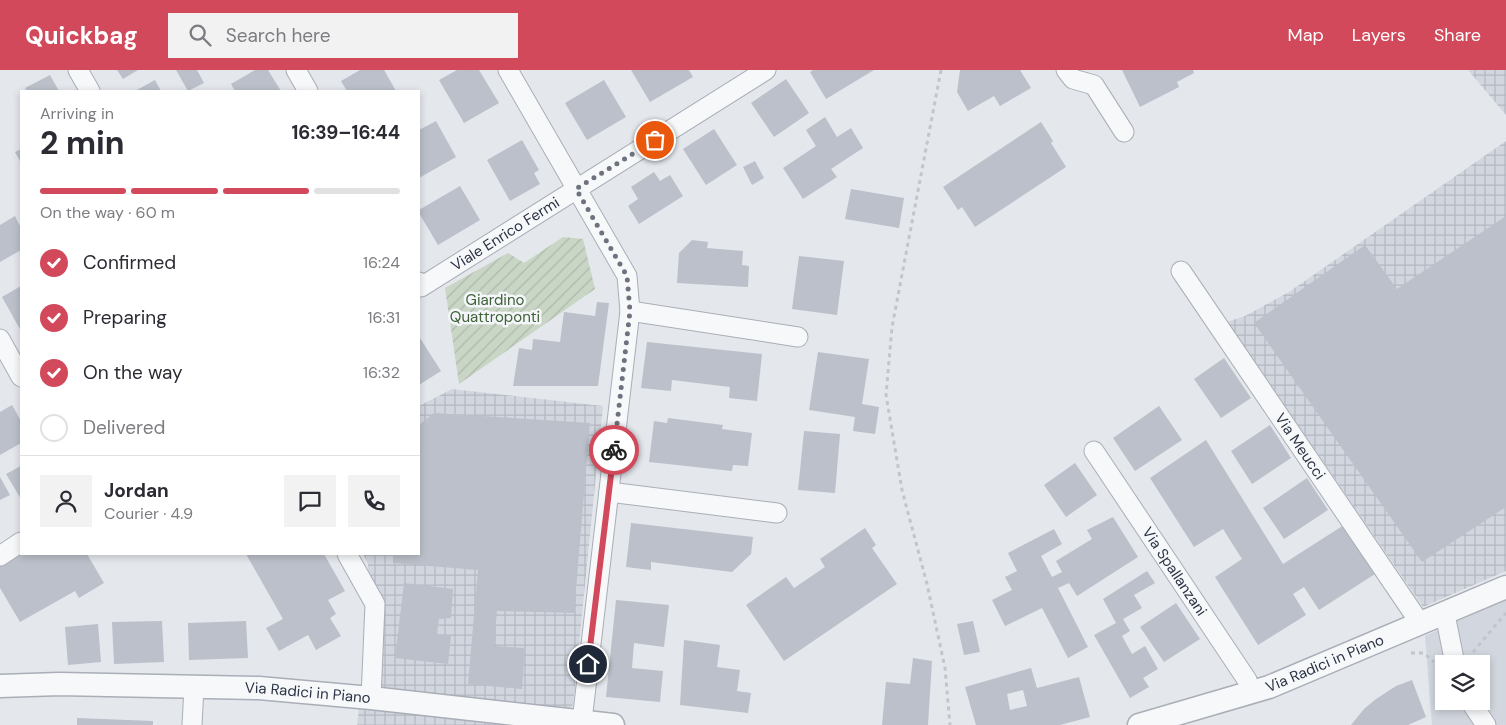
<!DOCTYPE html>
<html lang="en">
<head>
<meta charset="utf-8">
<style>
  body { margin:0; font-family:"DM Sans",sans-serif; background:#f2f2f3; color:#2b2b33; height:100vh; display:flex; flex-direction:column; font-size:19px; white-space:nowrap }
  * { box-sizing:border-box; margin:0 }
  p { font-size:16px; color:#7c7c81 }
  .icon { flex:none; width:28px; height:28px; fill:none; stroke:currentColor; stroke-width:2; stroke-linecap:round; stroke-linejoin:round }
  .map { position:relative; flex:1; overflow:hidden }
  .drawer { position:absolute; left:20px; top:20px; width:400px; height:465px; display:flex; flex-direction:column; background:#fff; border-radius:0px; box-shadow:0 2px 8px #0003 }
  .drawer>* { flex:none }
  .controls { position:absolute; left:1435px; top:585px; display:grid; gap:10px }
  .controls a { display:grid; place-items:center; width:55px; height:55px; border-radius:0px; background:#fff; box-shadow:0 2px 8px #0003; font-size:25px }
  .pin { position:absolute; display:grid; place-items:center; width:42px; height:42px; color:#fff; margin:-21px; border:2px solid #fff; border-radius:50%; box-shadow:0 1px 5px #0007 }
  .courier { position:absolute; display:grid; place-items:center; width:50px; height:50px; margin:-25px; border:4px solid #d1495b; border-radius:50%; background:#fff; color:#222; box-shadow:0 1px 6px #0007 }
  .headline em { font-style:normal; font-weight:700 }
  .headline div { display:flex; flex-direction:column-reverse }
  .headline { display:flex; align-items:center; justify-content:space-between; height:85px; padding:0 20px }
  h1 { font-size:32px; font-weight:700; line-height:38px }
  .bar { display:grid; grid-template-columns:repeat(4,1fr); gap:8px 5px; align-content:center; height:60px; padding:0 20px }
  .bar i { height:6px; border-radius:4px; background:#e1e1e2 }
  .bar .selected { background:#d1495b }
  .bar p { grid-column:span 4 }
  .line { display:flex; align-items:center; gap:12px; padding:0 20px; border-top:1px solid #e1e1e2 }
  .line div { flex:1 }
  .round { display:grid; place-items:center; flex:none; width:52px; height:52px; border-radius:0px; background:#f2f2f3 }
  ol { padding:0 20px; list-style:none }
  li { display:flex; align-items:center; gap:15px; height:55px }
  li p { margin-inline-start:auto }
  li .icon { padding:5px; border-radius:50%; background:#d1495b; color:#fff; stroke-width:4 }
  li:last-child { color:#7c7c81 }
  li i { width:28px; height:28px; border:2px solid #e1e1e2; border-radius:50% }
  header { display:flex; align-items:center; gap:30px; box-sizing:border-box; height:70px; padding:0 25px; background:#d1495b; color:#fff }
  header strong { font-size:24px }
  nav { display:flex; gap:28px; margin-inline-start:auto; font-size:18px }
  .search { width:350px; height:45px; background:#f2f2f3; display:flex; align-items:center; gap:12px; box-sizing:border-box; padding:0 18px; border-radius:0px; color:#7c7c81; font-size:19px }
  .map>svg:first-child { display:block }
  .built { fill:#d2d6de; fill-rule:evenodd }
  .industrial { fill:url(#industrial-grid) }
  .garden { fill:url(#garden-furrows) }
  .building { fill:#bbc0ca; fill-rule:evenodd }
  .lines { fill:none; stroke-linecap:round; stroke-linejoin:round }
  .minor-casing { stroke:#a9aeb7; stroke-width:21 }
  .tertiary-casing { stroke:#a9aeb7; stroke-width:25 }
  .path { stroke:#c2c5cb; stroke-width:3; stroke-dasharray:4 4; stroke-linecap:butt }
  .minor { stroke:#f7f8fa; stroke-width:19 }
  .tertiary { stroke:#f7f8fa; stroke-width:22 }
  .done { stroke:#6c737f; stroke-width:5; stroke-dasharray:0 9 }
  .route { stroke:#d1495b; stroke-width:6 }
  .labels { text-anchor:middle; stroke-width:5; stroke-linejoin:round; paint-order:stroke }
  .street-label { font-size:15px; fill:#2b3445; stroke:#f4f6f9 }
  .park-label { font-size:15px; fill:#3f6138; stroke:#f4f6f9 }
</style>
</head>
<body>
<header>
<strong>Quickbag</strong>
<div class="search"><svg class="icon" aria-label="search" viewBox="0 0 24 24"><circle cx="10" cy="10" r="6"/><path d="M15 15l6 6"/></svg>Search here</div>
<nav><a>Map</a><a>Layers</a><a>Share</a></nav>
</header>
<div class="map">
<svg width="1506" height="655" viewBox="0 0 1506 655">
  <defs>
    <pattern id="industrial-grid" width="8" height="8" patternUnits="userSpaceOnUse" patternTransform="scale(1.25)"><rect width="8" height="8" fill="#d2d6de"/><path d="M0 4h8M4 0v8" fill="none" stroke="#b4b8c0"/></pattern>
    <pattern id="garden-furrows" width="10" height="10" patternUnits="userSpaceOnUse" patternTransform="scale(1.25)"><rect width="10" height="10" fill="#c9d6c5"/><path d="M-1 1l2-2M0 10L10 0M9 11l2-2" fill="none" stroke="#adb8ab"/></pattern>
  </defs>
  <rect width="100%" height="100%" fill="#e4e7ec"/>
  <path class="built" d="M1506 529V655H1432L1425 566ZM1444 594H1481V631H1444Z"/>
  <path class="industrial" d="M1468 0H1506V45Z
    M1506 71V501L1423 537 1227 252 1245 246 1289 222Z
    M452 319 603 336 573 634 563 655H357L362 613 368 494 363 484H419V336Z"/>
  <path class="garden" d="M563 167 583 169 595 219 459 314 445 218 508 183 524 193Z"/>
  <path class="building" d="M117 0H138L123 9Z
    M176 0H197L204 13 188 21Z
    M255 0H268L281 21H235L231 14Z
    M360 0H384L396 21H347L341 11Z
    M457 0H479L499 33 464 53 439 10Z
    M631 0H689L693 7 650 32Z
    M813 0H874L826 29 810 2Z
    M960 0H1020L1031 18 1000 36 994 26 968 41 957 22Z
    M1122 0H1193L1194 3 1177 12 1179 17 1140 37Z
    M50 5 59 21H27L25 18Z
    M786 9 809 43 774 67 751 33Z
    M155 10 161 21H135Z
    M604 10 626 47 587 70 565 33Z
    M825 47 837 67 851 58 863 78 831 99 837 107 803 129 783 98 816 76 806 60Z
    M436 51 456 87 419 108V60Z
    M1041 52 1053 71 1051 73 1066 97 975 157 962 137 958 140 943 117Z
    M714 59 737 95 706 115 683 79Z
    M522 70 539 100 534 103 540 114 510 131 487 90Z
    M21 79V93L15 82Z
    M755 91 764 108 752 115 743 97Z
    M654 102 660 111 670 105 683 126 639 154 628 136 638 129 631 117Z
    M460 116 480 150 438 175 419 143V140Z
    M851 119 904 128 899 158 845 149Z
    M15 146 21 158V180L0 192V155Z
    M1506 146V437L1422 492 1254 253 1365 175 1397 219Z
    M692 170 708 172 707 178 743 181 742 195 749 196 748 217 677 213 679 183Z
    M799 186 844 191 837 245 792 239Z
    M21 216V261L2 227Z
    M597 232 609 233 598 316H513L519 278 532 280 533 269 560 272 564 242 595 246Z
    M420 268 441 301 419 315V269Z
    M647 272 762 284 757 331 729 328 730 317 672 310 671 321 641 318Z
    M818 282 869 289 862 334 879 337 875 364 853 361 855 347 809 340Z
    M1224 288 1251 328 1221 348 1194 309Z
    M12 335 21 351V373L0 385V342Z
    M1159 336 1182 370 1135 401 1113 368Z
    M434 343 590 353 574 543 497 541 494 576 525 578 522 619 468 614 478 500 393 493V484H419V355Z
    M668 348 723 355 722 359 752 363 748 396 733 395 732 401 649 392 654 351 667 353Z
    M1270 355 1291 388 1252 414 1231 381Z
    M804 361 840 364 835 423 798 420Z
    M1206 370 1283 494 1344 455 1375 504 1319 540 1304 517 1293 524 1306 545 1258 575 1215 507 1242 489 1223 459 1194 477 1150 408Z
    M1075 393 1097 425 1066 447 1044 415Z
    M21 396V429L6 404Z
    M0 407 10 425 0 430Z
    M1307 408 1328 440 1284 469 1263 438Z
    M1113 447 1138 487 1077 526 1069 513 1058 518 1088 577 1068 588 1042 538 1005 556 992 530 1012 520 1005 507 1017 501 1008 483 1054 459 1062 474 1041 486 1052 507 1062 502 1056 491 1092 469 1087 460Z
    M631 453 753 467 751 484 732 502 651 492V500L626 497Z
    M865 458 876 475 872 478 897 514 784 591 746 535 786 507 794 518 825 497 820 489Z
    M21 481V484H87L104 513 79 528 75 521 20 552 0 518V493Z
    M246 484H324L345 521 328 530 336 544 330 548 341 566 316 580 308 565 279 581 266 558 283 549Z
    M1147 501 1155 513 1134 525 1142 538 1123 549 1130 561 1122 566 1132 584 1145 576 1158 599 1143 608 1149 617 1130 628 1094 565 1116 553 1103 529Z
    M404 513 453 519 451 548 439 549 437 564 451 566 448 594 395 588Z
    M616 530 669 535 664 577 634 573 632 598 663 601 660 632 606 627Z
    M1176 533 1200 569 1164 592 1140 557Z
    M162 551 164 592 114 594 112 552Z
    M246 551 248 588 189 590 188 553Z
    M973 551 980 582 964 585 957 554Z
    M98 554 101 592 68 595 65 557Z
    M684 570 720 575 717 597 740 600 737 621 751 623 748 643 680 635Z
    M913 588 932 591 928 655H882L886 612 910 614Z
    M1031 598 1037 618 1079 607 1090 647 1060 655H976L965 617ZM1023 620 1027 636 1010 640 1007 624Z
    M1412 610 1426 647 1408 655H1351L1364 639 1376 629 1396 616Z
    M77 648 153 651V655H77Z"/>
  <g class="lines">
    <defs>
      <g id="minor">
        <path d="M78 0 90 21"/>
        <path d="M296 0 308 21"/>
        <path d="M508 0 627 206 630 241 582 651"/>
        <path d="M1066 0 1073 9 1094 15 1124 62"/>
        <path id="s1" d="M1181 201 1420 553"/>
        <path id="s2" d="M419 212 421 217 766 0"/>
        <path d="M630 241 798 267"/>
        <path d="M0 269 21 307"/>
        <path id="s3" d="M1094 381 1247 610 1251 623"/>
        <path d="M609 422 777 443"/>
        <path d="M347 484 375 534 371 628"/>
        <path d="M0 486 21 472"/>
        <path d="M1445 544 1455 594"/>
        <path d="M1470 631 1486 655"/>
        <path d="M192 655 194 617"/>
      </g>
      <g id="tertiary">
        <path id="s4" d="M0 616 59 614 259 618 371 628 613 655"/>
        <path id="s5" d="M1139 655 1269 617 1506 517"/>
      </g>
    </defs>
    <use href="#minor" class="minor-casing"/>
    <use href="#tertiary" class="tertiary-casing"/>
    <path class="path" d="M941 0 892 257 886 325 902 420 927 514 945 598 950 655
      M1473 582 1506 543
      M1411 583H1424L1434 592"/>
    <use href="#minor" class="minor"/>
    <use href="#tertiary" class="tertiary"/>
  </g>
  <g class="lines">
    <path class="done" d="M614 380 630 241 627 206 576 119 655 70"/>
    <path class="route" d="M588 594 614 380"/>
  </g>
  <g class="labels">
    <g class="street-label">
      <text dy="5" stroke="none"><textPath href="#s2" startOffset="105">Viale Enrico Fermi</textPath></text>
      <text dy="5" stroke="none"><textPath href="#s1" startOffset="212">Via Meucci</textPath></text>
      <text dy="5" stroke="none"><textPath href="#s3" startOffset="145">Via Spallanzani</textPath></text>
      <text dy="5" stroke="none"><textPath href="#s5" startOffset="196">Via Radici in Piano</textPath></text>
      <text dy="5" stroke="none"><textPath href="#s4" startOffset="308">Via Radici in Piano</textPath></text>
    </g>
    <g class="park-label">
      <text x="495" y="235">Giardino<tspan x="495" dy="17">Quattroponti</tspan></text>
    </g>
  </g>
</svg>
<div class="controls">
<a><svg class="icon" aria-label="layers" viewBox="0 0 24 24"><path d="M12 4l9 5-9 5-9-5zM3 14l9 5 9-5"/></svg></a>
</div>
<div class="pin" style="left:655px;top:70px;background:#ea580c"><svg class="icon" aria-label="bag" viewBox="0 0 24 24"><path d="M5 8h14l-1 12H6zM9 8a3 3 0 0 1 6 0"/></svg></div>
<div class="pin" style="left:588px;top:594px;background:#1f2937"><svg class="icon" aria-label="home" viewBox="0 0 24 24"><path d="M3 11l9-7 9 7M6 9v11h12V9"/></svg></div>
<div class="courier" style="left:614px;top:380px"><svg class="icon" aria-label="bike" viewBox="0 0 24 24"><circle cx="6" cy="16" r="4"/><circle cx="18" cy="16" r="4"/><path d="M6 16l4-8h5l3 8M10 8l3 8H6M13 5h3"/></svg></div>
<section class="drawer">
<div class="headline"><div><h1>2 min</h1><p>Arriving in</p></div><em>16:39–16:44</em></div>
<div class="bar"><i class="selected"></i><i class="selected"></i><i class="selected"></i><i></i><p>On the way · 60 m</p></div>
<ol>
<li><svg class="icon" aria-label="check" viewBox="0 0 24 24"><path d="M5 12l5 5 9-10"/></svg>Confirmed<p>16:24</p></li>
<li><svg class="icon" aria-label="check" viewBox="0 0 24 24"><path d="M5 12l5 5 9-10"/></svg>Preparing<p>16:31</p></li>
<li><svg class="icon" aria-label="check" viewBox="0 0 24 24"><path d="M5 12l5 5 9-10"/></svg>On the way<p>16:32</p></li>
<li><i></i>Delivered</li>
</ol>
<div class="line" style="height:90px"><a class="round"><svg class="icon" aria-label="person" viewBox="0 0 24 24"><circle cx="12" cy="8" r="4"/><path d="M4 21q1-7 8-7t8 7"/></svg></a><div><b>Jordan</b><p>Courier · 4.9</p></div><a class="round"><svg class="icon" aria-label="chat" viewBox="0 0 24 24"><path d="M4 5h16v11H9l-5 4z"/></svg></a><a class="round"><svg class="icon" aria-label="phone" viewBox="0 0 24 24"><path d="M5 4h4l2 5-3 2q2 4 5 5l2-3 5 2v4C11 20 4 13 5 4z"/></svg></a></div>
</section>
</div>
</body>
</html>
